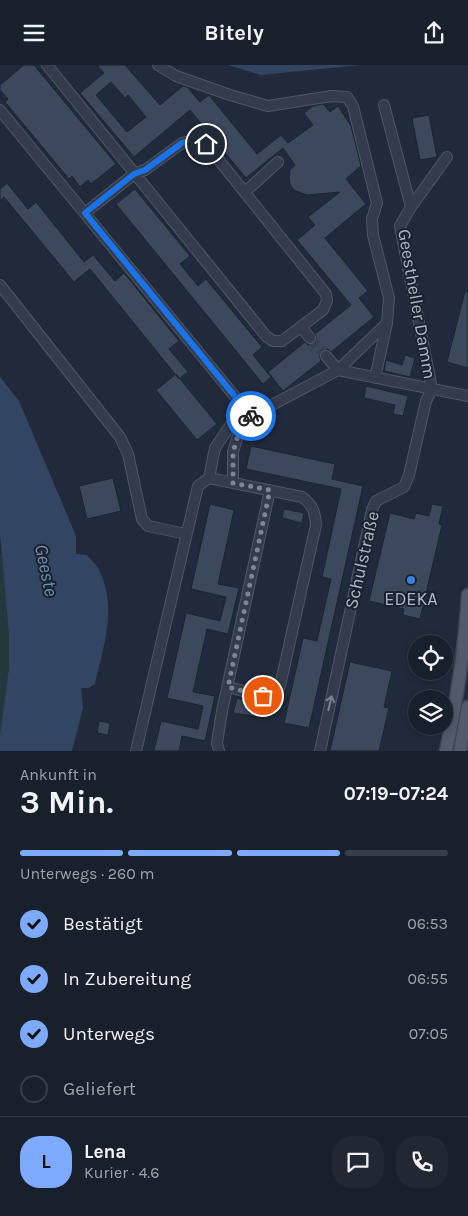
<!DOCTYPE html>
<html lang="de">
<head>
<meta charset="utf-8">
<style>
  body { margin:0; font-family:Karla,sans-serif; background:#212834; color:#f1f3f6; height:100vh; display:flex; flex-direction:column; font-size:19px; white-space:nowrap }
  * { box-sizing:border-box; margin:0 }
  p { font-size:16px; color:#9fa3a9 }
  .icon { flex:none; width:28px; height:28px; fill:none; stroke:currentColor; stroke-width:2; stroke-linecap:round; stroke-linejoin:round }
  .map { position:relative; height:686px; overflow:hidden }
  .drawer { display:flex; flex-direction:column; background:#18202c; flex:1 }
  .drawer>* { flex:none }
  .controls { position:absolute; left:408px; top:570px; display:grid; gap:10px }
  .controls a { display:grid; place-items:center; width:45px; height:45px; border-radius:50%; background:#18202c; box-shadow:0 2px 8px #0003,0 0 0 1px #363e48; font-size:25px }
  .pin { position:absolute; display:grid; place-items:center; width:42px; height:42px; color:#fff; margin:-21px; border:2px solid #fff; border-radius:50%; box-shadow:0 1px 5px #0007 }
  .courier { position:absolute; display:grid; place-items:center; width:50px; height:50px; margin:-25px; border:4px solid #1a73e8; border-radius:50%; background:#fff; color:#222; box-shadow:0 1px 6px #0007 }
  .head em { font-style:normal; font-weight:700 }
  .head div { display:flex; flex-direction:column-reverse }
  .head { display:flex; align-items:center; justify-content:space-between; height:85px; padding:0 20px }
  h1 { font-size:32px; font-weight:700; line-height:38px }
  .bar { display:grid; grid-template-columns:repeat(4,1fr); gap:8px 5px; align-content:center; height:60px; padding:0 20px }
  .bar i { height:6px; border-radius:4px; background:#363e48 }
  .bar .current { background:#7daafd }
  .bar p { grid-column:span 4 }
  .line { display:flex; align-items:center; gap:12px; padding:0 20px; border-top:1px solid #363e48 }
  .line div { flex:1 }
  .round { display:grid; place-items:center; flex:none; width:52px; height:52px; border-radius:20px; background:#212834 }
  ol { padding:0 20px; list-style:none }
  li { display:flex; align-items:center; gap:15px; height:55px }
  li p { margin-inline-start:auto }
  li .icon { padding:5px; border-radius:50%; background:#7daafd; color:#111; stroke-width:4 }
  li:last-child { color:#9fa3a9 }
  li i { width:28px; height:28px; border:2px solid #363e48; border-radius:50% }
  header { display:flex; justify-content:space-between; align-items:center; height:65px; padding:0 20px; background:#18202c; font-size:22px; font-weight:700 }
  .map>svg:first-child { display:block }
  .green { fill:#22383c }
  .water { fill:#324563 }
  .building { fill:#3c485b; stroke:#1b2431; fill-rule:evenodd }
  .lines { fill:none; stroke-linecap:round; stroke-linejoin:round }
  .minor-tunnel { stroke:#353f50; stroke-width:10; stroke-dasharray:10 5; stroke-linecap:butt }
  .minor-casing { stroke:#4f5765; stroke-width:12 }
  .major-casing { stroke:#3d4654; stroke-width:15 }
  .minor { stroke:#343c4b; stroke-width:10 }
  .major { stroke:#525b6b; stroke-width:12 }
  .oneway { stroke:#78808f }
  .done { stroke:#7d8696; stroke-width:5; stroke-dasharray:0 9 }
  .route { stroke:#1a73e8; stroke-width:6 }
  .shop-dot { fill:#3f7fe0; stroke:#19222f; stroke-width:2 }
  .labels { text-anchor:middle; stroke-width:4; stroke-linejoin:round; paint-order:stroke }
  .street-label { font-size:18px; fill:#afb7c7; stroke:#19222f }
  .poi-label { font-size:18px; fill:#afb7c7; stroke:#19222f }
  .water-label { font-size:19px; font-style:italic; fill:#748cb1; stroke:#19222f }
</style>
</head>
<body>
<header><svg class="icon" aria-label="menu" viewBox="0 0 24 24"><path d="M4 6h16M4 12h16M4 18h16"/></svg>Bitely<svg class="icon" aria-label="share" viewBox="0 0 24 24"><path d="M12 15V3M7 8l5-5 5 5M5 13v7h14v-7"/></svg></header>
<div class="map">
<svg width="468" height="686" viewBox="0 0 468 686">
  <rect width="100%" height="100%" fill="#202a3b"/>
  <path class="green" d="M3 488 9 569V602L0 671V489Z"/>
  <path class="water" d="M228 0H360L261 10Z
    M0 312 19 336 76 471V489L87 490C91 495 97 500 99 505 118 542 103 582 95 619L89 623H81L83 643 72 686H0V671L9 602V569L0 469Z"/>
  <path class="building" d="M24 0H34L116 99 91 119 88 115 80 122 72 111 69 114 5 37 8 34 0 25V20Z
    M97 0H125L160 40 183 21 187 22 200 37 209 30 257 89 281 70 288 78 313 60 304 48 313 41 323 39 330 47 338 41 351 61 361 101 346 114 366 139 325 173 368 226 359 233 374 252 331 287 328 284 322 286 319 289 321 296 283 326 268 307 305 277 308 280 314 279 317 275 315 269 351 240 297 175 315 160 308 152 340 127 307 130 294 125 290 119 289 113 290 105 295 100 283 83 246 113 190 45 134 92 80 28 104 8ZM111 17 125 33 128 30 146 52 127 67 96 30Z
    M429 50 437 92 420 95 412 53Z
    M7 118 28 144 36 137 84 197 93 190 115 216 124 208 179 276 169 284 188 307 179 314 90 204 74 217 4 132 0 136V124Z
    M135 124 190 191 180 199 198 221 206 214 262 282 253 290 271 312 263 319 116 139Z
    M465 226 468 227V303L447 297Z
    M405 290 415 293 410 312 384 306 386 295 402 300Z
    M176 309 217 359 197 375 156 325Z
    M366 321 408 331 403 351 393 349 395 340 364 333Z
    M251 381 335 399 332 414 363 421 309 663 284 658 303 573 317 576 331 514 322 512 341 424 246 404Z
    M113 413 121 446 87 454 79 421Z
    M210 439 234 445 218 519 239 523 228 569 207 564 193 627 215 631 205 676 182 671 179 686H154L161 656 198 664 203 641 167 633 186 548 220 556 226 532 191 524Z
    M432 439 443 441 439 459 442 460 420 554 403 550 404 544 369 536 390 448 414 454 416 448 429 451Z
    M284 444 304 448 302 458 282 453Z
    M350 597 392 606 384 642 389 643 379 686H330Z
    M237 633 247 636 246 638 269 643 266 653 233 648Z
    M99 656 110 658 108 670 97 668Z"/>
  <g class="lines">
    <path class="minor-tunnel" d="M310 273 326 291"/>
    <defs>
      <path id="minor" d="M47 0 266 271 273 276H282L323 245 327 236 326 229 206 79 194 75 182 78 145 105 134 109 85 148
        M158 0 176 11 230 30 268 41 332 31 347 32 353 41 377 138 372 154 373 170 389 233 387 258 375 313
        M384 40 411 142 400 161 432 324
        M0 45 251 351 240 364 233 387V418
        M245 127 278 97
        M411 142 447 92
        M0 220 120 372 128 389 142 454 148 461 186 469
        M301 262 310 273
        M326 291 338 305 387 258
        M209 413 302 432C313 440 315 447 316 460L280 621 273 629 263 631 228 622
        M136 686 198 421 209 413 215 383 234 355 251 351 338 305 468 331
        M219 686 217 678 222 646 270 425
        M320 686 372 445 376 436 404 422 409 410 426 336 432 324"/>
      <path id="major" d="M446 686C457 634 465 583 468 530
        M460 686 468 642"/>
    </defs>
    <use href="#minor" class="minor-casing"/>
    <use href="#major" class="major-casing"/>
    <use href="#minor" class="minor"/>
    <use href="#major" class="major"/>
  </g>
  <defs><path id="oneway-shaft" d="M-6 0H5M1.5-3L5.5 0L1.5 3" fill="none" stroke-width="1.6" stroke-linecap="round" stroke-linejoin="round" transform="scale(1.25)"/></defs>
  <use class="oneway" href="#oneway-shaft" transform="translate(330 638) rotate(-77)"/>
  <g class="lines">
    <path class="done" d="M251 351 240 364 233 387V418L270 425 228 622 263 631"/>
    <path class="route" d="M206 79 194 75 182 78 145 105 134 109 85 148 251 351"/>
  </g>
  <circle class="shop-dot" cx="411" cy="515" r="5"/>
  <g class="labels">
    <g class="street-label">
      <text transform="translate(417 239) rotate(80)" y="6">Geestheller Damm</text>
      <text transform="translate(362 495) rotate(-77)" y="6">Schulstraße</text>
    </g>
    <g class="poi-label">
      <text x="411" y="540">EDEKA</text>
    </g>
    <g class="water-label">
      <text transform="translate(47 505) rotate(78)" y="7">Geeste</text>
    </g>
  </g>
</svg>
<div class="controls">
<a><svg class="icon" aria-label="locate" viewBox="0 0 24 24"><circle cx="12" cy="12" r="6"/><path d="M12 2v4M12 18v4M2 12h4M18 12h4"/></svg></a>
<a><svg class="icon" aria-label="layers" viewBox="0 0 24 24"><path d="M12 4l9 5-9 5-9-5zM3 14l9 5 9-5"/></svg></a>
</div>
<div class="pin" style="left:263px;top:631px;background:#ea580c"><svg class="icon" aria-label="bag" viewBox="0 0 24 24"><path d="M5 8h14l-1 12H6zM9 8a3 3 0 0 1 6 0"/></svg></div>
<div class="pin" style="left:206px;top:79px;background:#1f2937"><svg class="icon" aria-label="home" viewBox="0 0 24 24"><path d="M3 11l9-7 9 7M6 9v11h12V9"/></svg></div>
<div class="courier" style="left:251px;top:351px"><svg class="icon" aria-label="bike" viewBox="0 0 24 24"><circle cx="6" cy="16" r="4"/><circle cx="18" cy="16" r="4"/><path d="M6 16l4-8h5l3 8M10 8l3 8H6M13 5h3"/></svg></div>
</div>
<section class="drawer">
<div class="head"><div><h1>3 Min.</h1><p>Ankunft in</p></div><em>07:19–07:24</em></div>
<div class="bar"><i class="current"></i><i class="current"></i><i class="current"></i><i></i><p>Unterwegs · 260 m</p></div>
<ol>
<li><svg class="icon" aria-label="check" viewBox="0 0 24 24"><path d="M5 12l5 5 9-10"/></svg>Bestätigt<p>06:53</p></li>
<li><svg class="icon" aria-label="check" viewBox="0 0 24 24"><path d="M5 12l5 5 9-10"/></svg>In Zubereitung<p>06:55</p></li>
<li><svg class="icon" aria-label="check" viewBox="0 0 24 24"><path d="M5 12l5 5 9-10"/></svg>Unterwegs<p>07:05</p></li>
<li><i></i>Geliefert</li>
</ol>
<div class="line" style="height:90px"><b class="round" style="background:#7daafd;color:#111">L</b><div><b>Lena</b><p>Kurier · 4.6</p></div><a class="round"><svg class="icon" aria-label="chat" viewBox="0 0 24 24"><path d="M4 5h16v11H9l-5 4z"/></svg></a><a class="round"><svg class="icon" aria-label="phone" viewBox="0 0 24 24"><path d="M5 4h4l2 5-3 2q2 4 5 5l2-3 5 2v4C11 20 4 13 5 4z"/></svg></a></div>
</section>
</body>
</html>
